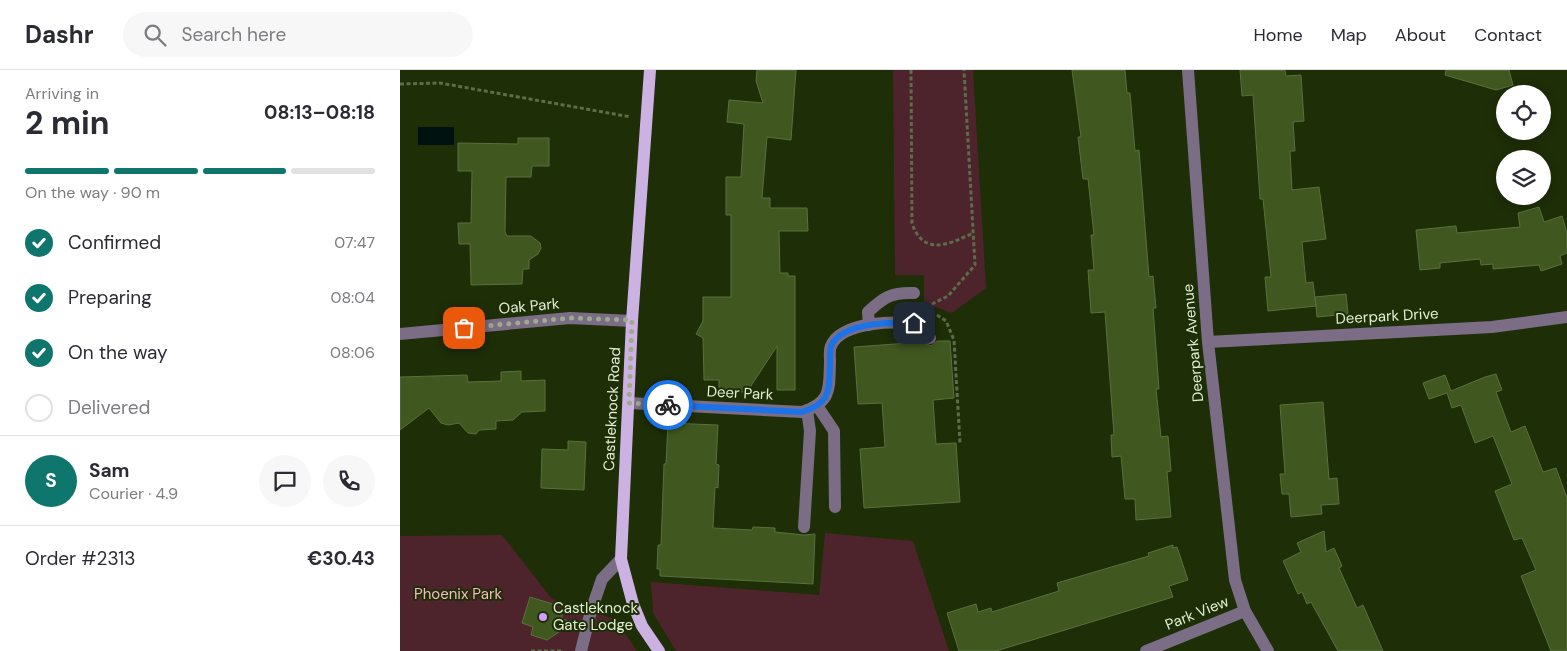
<!DOCTYPE html>
<html lang="en">
<head>
<meta charset="utf-8">
<style>
  body { margin:0; font-family:"DM Sans",sans-serif; background:#f7f7f7; color:#2b2b33; height:100vh; display:flex; flex-direction:column; font-size:19px; white-space:nowrap }
  * { box-sizing:border-box; margin:0 }
  p { font-size:16px; color:#7c7c81 }
  .icon { flex:none; width:28px; height:28px; fill:none; stroke:currentColor; stroke-width:2; stroke-linecap:round; stroke-linejoin:round }
  .map { position:relative; flex:1; overflow:hidden }
  .drawer { display:flex; flex-direction:column; background:#fff; width:400px }
  .drawer>* { flex:none }
  .fabs { position:absolute; left:1096px; top:15px; display:grid; gap:10px }
  .fabs a { display:grid; place-items:center; width:55px; height:55px; border-radius:50%; background:#fff; box-shadow:0 2px 12px #0003; font-size:25px }
  .pin { position:absolute; display:grid; place-items:center; width:42px; height:42px; color:#fff; margin:-21px; border-radius:10px; box-shadow:0 2px 8px #0006 }
  .courier { position:absolute; display:grid; place-items:center; width:50px; height:50px; margin:-25px; border:4px solid #1a73e8; border-radius:50%; background:#fff; color:#222; box-shadow:0 1px 6px #0007 }
  .head em { font-style:normal; font-weight:700 }
  .head div { display:flex; flex-direction:column-reverse }
  .head { display:flex; align-items:center; justify-content:space-between; height:85px; padding:0 25px }
  h1 { font-size:32px; font-weight:700; line-height:38px }
  .bar { display:grid; grid-template-columns:repeat(4,1fr); gap:8px 5px; align-content:center; height:60px; padding:0 25px }
  .bar i { height:6px; border-radius:4px; background:#e1e1e2 }
  .bar .current { background:#0f766e }
  .bar p { grid-column:span 4 }
  .line { display:flex; align-items:center; gap:12px; padding:0 25px; border-top:1px solid #e1e1e2 }
  .line div { flex:1 }
  .round { display:grid; place-items:center; flex:none; width:52px; height:52px; border-radius:26px; background:#f7f7f7 }
  ol { padding:0 25px; list-style:none }
  li { display:flex; align-items:center; gap:15px; height:55px }
  li p { margin-inline-start:auto }
  li .icon { padding:5px; border-radius:50%; background:#0f766e; color:#fff; stroke-width:4 }
  li:last-child { color:#7c7c81 }
  li i { width:28px; height:28px; border:2px solid #e1e1e2; border-radius:50% }
  header { display:flex; align-items:center; gap:30px; box-sizing:border-box; height:70px; padding:0 25px; background:#fff; border-bottom:1px solid #e1e1e2 }
  header strong { font-size:24px }
  nav { display:flex; gap:28px; margin-inline-start:auto; font-size:18px }
  .search { width:350px; height:45px; background:#f7f7f7; display:flex; align-items:center; gap:12px; box-sizing:border-box; padding:0 18px; border-radius:28px; color:#7c7c81; font-size:19px }
  main { display:flex; flex:1; min-height:0 }
  .map>svg:first-child { display:block }
  .green { fill:#4d242c }
  .water { fill:#001210 }
  .building { fill:#405820; stroke:#59703c }
  .lines { fill:none; stroke-linecap:round; stroke-linejoin:round }
  .path { stroke:#5d6c49; stroke-width:3; stroke-dasharray:4 2.5; stroke-linecap:butt }
  .minor { stroke:#7a6d85; stroke-width:12 }
  .major { stroke:#ccb2e3; stroke-width:12 }
  .done { stroke:#9dab8c; stroke-width:5; stroke-dasharray:0 9 }
  .route { stroke:#1a73e8; stroke-width:6 }
  .poi-dot { fill:#d29dfd; stroke:#1e2e07; stroke-width:2 }
  .labels { text-anchor:middle; stroke-width:4; stroke-linejoin:round; paint-order:stroke }
  .street-label { font-size:15px; fill:#e1efd3; stroke:#1e2e07 }
  .park-label { font-size:15px; fill:#f5b9c2; stroke:#1e2e07 }
  .poi-label { font-size:15px; fill:#e1efd3; stroke:#1e2e07; text-anchor:start }
</style>
</head>
<body>
<header>
<strong>Dashr</strong>
<div class="search"><svg class="icon" aria-label="search" viewBox="0 0 24 24"><circle cx="10" cy="10" r="6"/><path d="M15 15l6 6"/></svg>Search here</div>
<nav><a>Home</a><a>Map</a><a>About</a><a>Contact</a></nav>
</header>
<main>
<section class="drawer">
<div class="head"><div><h1>2 min</h1><p>Arriving in</p></div><em>08:13–08:18</em></div>
<div class="bar"><i class="current"></i><i class="current"></i><i class="current"></i><i></i><p>On the way · 90 m</p></div>
<ol>
<li><svg class="icon" aria-label="check" viewBox="0 0 24 24"><path d="M5 12l5 5 9-10"/></svg>Confirmed<p>07:47</p></li>
<li><svg class="icon" aria-label="check" viewBox="0 0 24 24"><path d="M5 12l5 5 9-10"/></svg>Preparing<p>08:04</p></li>
<li><svg class="icon" aria-label="check" viewBox="0 0 24 24"><path d="M5 12l5 5 9-10"/></svg>On the way<p>08:06</p></li>
<li><i></i>Delivered</li>
</ol>
<div class="line" style="height:90px"><b class="round" style="background:#0f766e;color:#fff">S</b><div><b>Sam</b><p>Courier · 4.9</p></div><a class="round"><svg class="icon" aria-label="chat" viewBox="0 0 24 24"><path d="M4 5h16v11H9l-5 4z"/></svg></a><a class="round"><svg class="icon" aria-label="phone" viewBox="0 0 24 24"><path d="M5 4h4l2 5-3 2q2 4 5 5l2-3 5 2v4C11 20 4 13 5 4z"/></svg></a></div>
<div class="line" style="height:65px"><div>Order #2313</div><b>€30.43</b></div>
</section>
<div class="map">
<svg width="1167" height="581" viewBox="0 0 1167 581">
  <rect width="100%" height="100%" fill="#1e2e07"/>
  <path class="green" d="M493 0H573L586 218 552 243 524 233V205H495Z
    M425 463 513 471 549 581H276L253 543 251 512 419 525Z
    M102 465 152 529 215 549 237 581H0V466Z"/>
  <path class="water" d="M18 57H54V75H18Z"/>
  <path class="building" d="M357 0H396L391 70 367 67 362 128H370V138H407L408 161H379L380 203H388V206H395V320H377V276L347 322H319V310H304L303 268 296 264 303 251V227H331V145H326V107H341L344 54 327 52 329 30 363 33 356 11Z
    M672 0H725L727 23H730L735 81 739 80 749 207 753 206 756 238H753L759 319H756L761 367 768 366 771 401 767 402 771 447 736 450 735 429H725L721 386 712 387 711 365H714L705 242 691 243 688 200H694L691 165H694L688 109H683L678 67H681Z
    M840 0H885L886 6 901 5 904 51 893 52 895 81H890L892 120 919 117 926 169 902 172 906 213 913 212 916 236 868 241 865 207H871L863 129H860L853 25 842 26Z
    M1046 0H1109L1113 15 1096 20 1045 5Z
    M118 68H149V96H132L131 107H106L105 162 107 166H131L140 173 141 178 138 184 129 190V199H123L122 214 71 215 70 174H59L58 153H71L72 101H58V73L118 74Z
    M1139 137 1144 152 1162 146 1167 163V183L1160 186 1162 194 1141 201 1139 195 1093 199V194L1081 195 1080 189 1040 193V198L1020 200 1016 160 1056 156 1057 163 1120 157 1118 143Z
    M946 224 948 244 917 247 915 227Z
    M537 271H550L554 328 533 330 536 374 556 373 560 432 464 438 460 379 485 377 482 333 458 334 454 277 523 272 531 276Z
    M121 301V311L145 310V341L122 342 113 350 96 351V359L79 360 76 364 68 363 59 353 48 355 41 353 29 338 0 360V307L67 305 68 312 101 311V302Z
    M1096 304 1102 320 1096 322 1111 362 1125 356 1143 402 1156 398 1167 428V581H1151L1121 506 1136 500 1122 468 1114 470 1095 421 1112 414 1093 366 1075 373 1061 335 1052 338 1047 323 1029 329 1023 313 1045 305 1051 321 1085 307Z
    M923 332 929 409 937 408 939 434 921 435 922 444 891 447 889 424H882L880 404H885L880 335Z
    M268 353 318 355 316 394 319 395 318 418 315 417 313 458 352 460 353 457 375 458V462L404 465 415 464 413 514 260 506V499H257L258 475H261L264 394H266Z
    M168 371 186 372 184 420 141 418 142 379 168 380Z
    M924 461 926 482 934 478 942 496 939 498 957 538 963 535 983 581H938L911 532 907 534 902 522 898 524 883 491 901 482 897 473Z
    M773 475V478L777 477 788 510 769 516 773 527 596 581H559L547 543 576 534 578 542 591 538 592 542 659 521 657 513 749 486 748 483Z
    M130 527 156 535 157 543 162 544V549L174 552 147 570 131 565 133 557 122 553Z"/>
  <g class="lines">
    <path class="path" d="M511 0 512 153C523 187 550 174 573 163
      M0 14 40 13 231 47
      M526 237 548 226 575 195 564 0
      M537 245 546 251 554 270 560 373
      M131 581H162"/>
    <path class="minor" d="M788 0 808 272 835 510 845 541
      M469 255 468 242C484 227 492 222 514 223
      M0 264 170 248 232 251
      M808 272 1092 257 1167 247
      M229 333 402 342C432 332 429 319 430 292 430 287 429 280 431 276 441 251 502 249 523 256L530 268
      M418 337 434 361 435 437
      M404 457 410 361 407 340
      M181 581 191 541 202 509 221 489
      M746 581 845 541 868 581"/>
    <path class="major" d="M250 0 232 251 221 489 233 534 242 556 259 581"/>
  </g>
  <g class="lines">
    <path class="done" d="M64 258 170 248 232 250 229 333 268 335"/>
    <path class="route" d="M268 335 402 342C432 333 429 319 430 291 430 286 430 280 431 276 442 252 492 252 514 253"/>
  </g>
  <circle class="poi-dot" cx="143" cy="547" r="5"/>
  <g class="labels">
    <g class="street-label">
      <text transform="translate(129 236) rotate(-5)" y="5">Oak Park</text>
      <text transform="translate(987 246) rotate(-3)" y="5">Deerpark Drive</text>
      <text transform="translate(793 273) rotate(-95)" y="5">Deerpark Avenue</text>
      <text transform="translate(340 323) rotate(3)" y="5">Deer Park</text>
      <text transform="translate(212 339) rotate(-87)" y="5">Castleknock Road</text>
      <text transform="translate(797 543) rotate(-22)" y="5">Park View</text>
    </g>
    <g class="park-label">
      <text x="58" y="529">Phoenix Park</text>
    </g>
    <g class="poi-label">
      <text x="153" y="543">Castleknock<tspan x="153" dy="17">Gate Lodge</tspan></text>
    </g>
  </g>
</svg>
<div class="fabs">
<a><svg class="icon" aria-label="locate" viewBox="0 0 24 24"><circle cx="12" cy="12" r="6"/><path d="M12 2v4M12 18v4M2 12h4M18 12h4"/></svg></a>
<a><svg class="icon" aria-label="layers" viewBox="0 0 24 24"><path d="M12 4l9 5-9 5-9-5zM3 14l9 5 9-5"/></svg></a>
</div>
<div class="pin" style="left:64px;top:258px;background:#ea580c"><svg class="icon" aria-label="bag" viewBox="0 0 24 24"><path d="M5 8h14l-1 12H6zM9 8a3 3 0 0 1 6 0"/></svg></div>
<div class="pin" style="left:514px;top:253px;background:#1f2937"><svg class="icon" aria-label="home" viewBox="0 0 24 24"><path d="M3 11l9-7 9 7M6 9v11h12V9"/></svg></div>
<div class="courier" style="left:268px;top:335px"><svg class="icon" aria-label="bike" viewBox="0 0 24 24"><circle cx="6" cy="16" r="4"/><circle cx="18" cy="16" r="4"/><path d="M6 16l4-8h5l3 8M10 8l3 8H6M13 5h3"/></svg></div>
</div>
</main>
</body>
</html>
